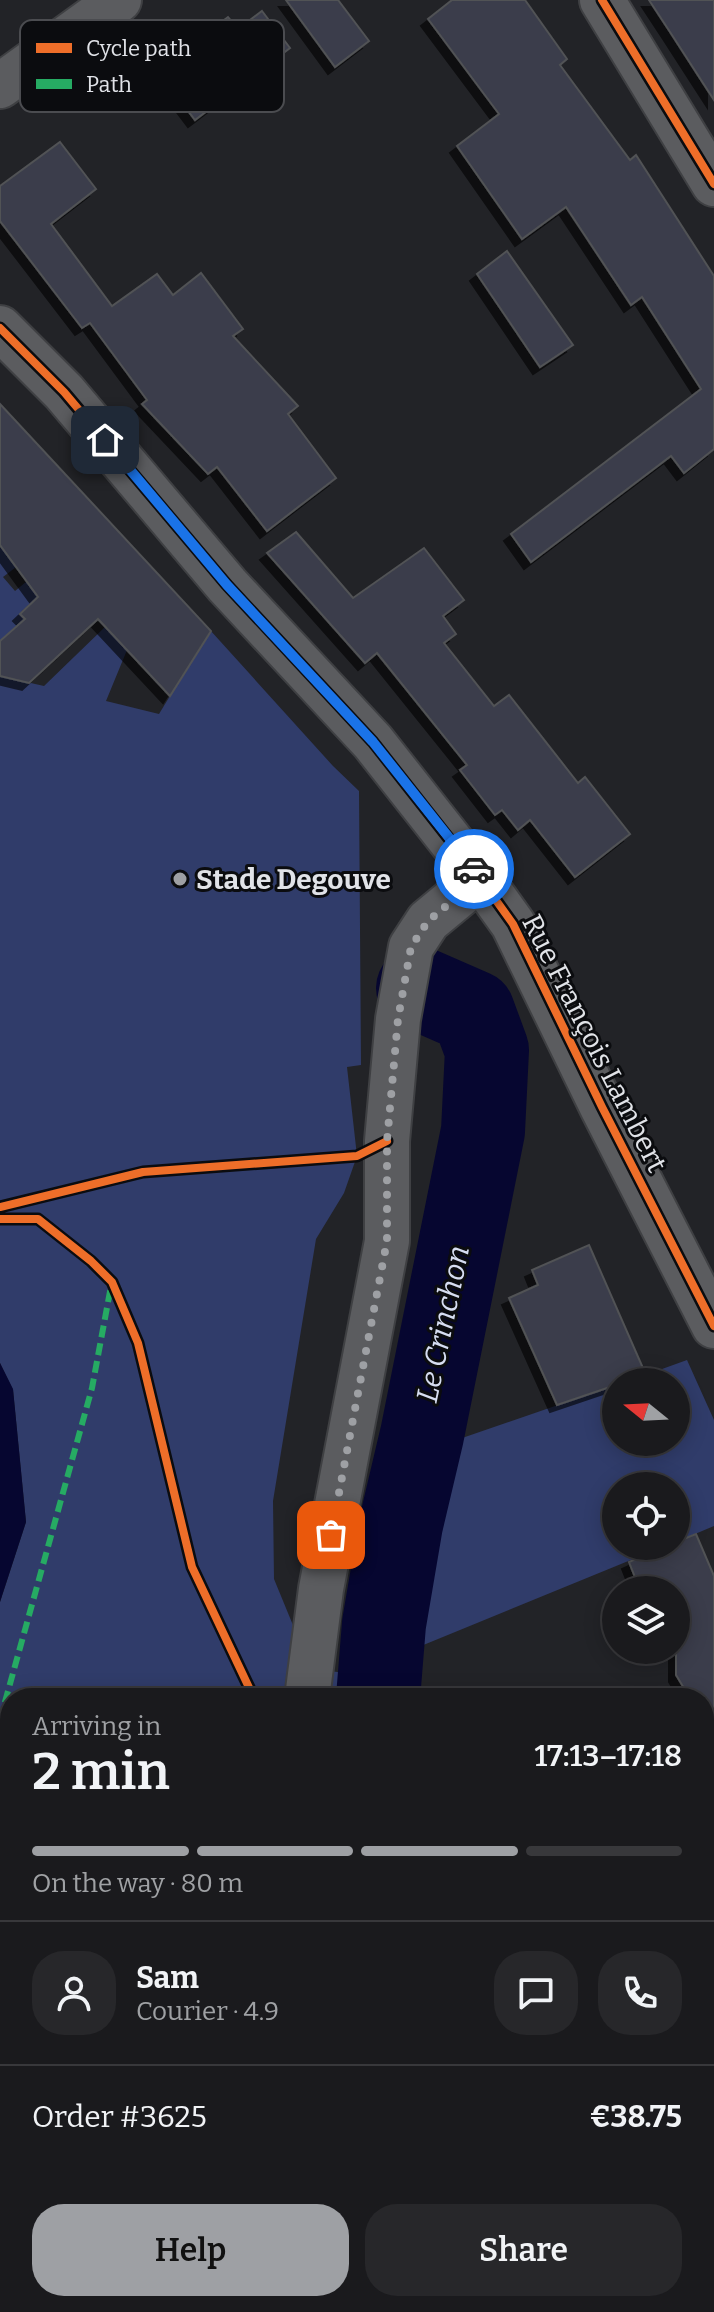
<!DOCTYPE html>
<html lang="en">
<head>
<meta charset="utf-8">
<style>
  body { margin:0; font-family:Bitter,serif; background:#27272a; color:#f1f3f6; height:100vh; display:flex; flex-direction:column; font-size:30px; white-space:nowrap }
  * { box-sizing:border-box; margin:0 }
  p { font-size:26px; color:#9fa1a4 }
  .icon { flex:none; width:44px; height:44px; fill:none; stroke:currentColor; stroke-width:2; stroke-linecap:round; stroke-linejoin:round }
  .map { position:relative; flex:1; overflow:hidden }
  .panel { position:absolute; left:0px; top:1688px; width:714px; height:624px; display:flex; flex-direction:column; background:#1a1a1d; border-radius:32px 32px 0 0; box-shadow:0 4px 20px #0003,0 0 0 2px #38383b }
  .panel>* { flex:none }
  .needle { width:52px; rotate:288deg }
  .controls { position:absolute; left:602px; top:1368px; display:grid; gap:16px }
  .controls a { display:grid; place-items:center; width:88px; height:88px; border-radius:50%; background:#1a1a1d; box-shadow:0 4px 20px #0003,0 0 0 2px #38383b; font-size:40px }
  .pin { position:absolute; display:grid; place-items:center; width:68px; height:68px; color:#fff; margin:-34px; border-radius:16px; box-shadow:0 4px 12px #0006 }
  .courier { position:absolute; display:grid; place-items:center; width:80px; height:80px; margin:-40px; border:6px solid #1a73e8; border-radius:50%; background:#fff; color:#222; box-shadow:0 2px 10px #0007 }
  .summary em { font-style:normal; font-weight:600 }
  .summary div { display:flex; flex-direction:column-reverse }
  .summary { display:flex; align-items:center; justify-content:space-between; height:136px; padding:0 32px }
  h1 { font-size:52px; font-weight:600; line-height:60px }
  .bar { display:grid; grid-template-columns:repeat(4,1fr); gap:12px 8px; align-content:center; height:96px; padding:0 32px }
  .bar i { height:10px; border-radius:6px; background:#38383b }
  .bar .selected { background:#9ea0a4 }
  .bar p { grid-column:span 4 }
  .line { display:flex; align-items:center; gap:20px; padding:0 32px; border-top:2px solid #38383b }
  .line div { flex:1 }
  .round { display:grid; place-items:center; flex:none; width:84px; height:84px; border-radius:32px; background:#27272a }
  .action { display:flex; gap:16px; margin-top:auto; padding:16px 32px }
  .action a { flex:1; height:92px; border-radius:32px; background:#9ea0a4; color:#111; font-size:32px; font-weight:600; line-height:92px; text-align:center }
  .action a+a { background:#27272a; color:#f1f3f6 }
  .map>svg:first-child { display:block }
  .green { fill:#303c6a }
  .water { fill:#060630 }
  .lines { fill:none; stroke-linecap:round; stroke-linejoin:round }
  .river { stroke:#060630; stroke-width:84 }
  .building { fill:#3b3e4b; stroke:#515255; stroke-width:2; filter:url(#shadow) }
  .minor-casing { stroke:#3f4043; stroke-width:48 }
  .minor { stroke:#5b5c5f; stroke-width:44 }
  .quiet { stroke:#26ab63; stroke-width:6; stroke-dasharray:12 6; stroke-linecap:butt }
  .cycleway-casing { stroke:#0b0c0f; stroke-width:13 }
  .cycleway { stroke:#ee6e29; stroke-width:8 }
  .done { stroke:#9ea0a4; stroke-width:8; stroke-dasharray:0 14.4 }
  .route { stroke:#1a73e8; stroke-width:10 }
  .poi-dot { fill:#9ea0a4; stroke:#0b0c0f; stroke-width:3 }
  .labels { text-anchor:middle; stroke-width:6; stroke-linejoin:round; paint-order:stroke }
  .poi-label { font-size:28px; font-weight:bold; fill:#e1e3e8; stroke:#0b0c0f; text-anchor:start }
  .street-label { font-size:28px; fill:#e1e3e8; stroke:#0b0c0f }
  .water-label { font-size:30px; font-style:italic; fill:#d6ddf1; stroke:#0b0c0f }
  .key { fill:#0b0c0f; stroke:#4b4c50; stroke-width:2 }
  .key-label { font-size:22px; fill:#e1e3e8 }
</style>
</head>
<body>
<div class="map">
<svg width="714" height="2312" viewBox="0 0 714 2312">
  <defs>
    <filter id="shadow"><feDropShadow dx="-7" dy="7" stdDeviation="0" flood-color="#0009"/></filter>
  </defs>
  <rect width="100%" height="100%" fill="#222327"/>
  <path class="green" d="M0 545 24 561 3 577 15 591 44 567 56 581 20 613 24 619 0 641Z
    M105 627 127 650 106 701 159 714 210 630 333 766 359 791 361 1065 347 1067 357 1156 344 1193 316 1239 273 1501 274 1579 311 1669 355 1674 365 1583 423 1315 446 1190 463 1059 447 1027 408 1015 415 965 461 974 485 989 523 1034 436 1447 616 1385V1442H676V1382H626L687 1360 714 1420V1526L676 1542V1486H616V1546H665L399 1655 398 1698H10V2302H432L436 2312H0V1602L26 1522 13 1390 0 1363V676L44 686Z"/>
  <path class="water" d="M0 1363 13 1389 26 1522 0 1602Z"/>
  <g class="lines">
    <path class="river" d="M378 1698 384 1624 401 1524 422 1435 483 1131 487 1050 473 1012 418 988
      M704 2235 714 2242"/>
  </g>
  <path class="building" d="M286 0H338L369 41 335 67Z
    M452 0H525L567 59 560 65 630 160 636 155 714 276V449L684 473 671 456 531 562 511 534 701 389 642 297 631 305 566 207 522 239 457 146 499 114 428 19Z
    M649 0H714V100L670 32Z
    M262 11 290 48 195 120 157 70 228 17 238 29Z
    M60 142 96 189 51 224 112 306 157 274 173 295 201 273 243 329 233 336 298 406 288 414 336 478 267 531 217 467 208 474 142 404 147 400 90 323 82 328 0 221V186Z
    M507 251 573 345 540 367 477 274Z
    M0 404 211 631 170 696 98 619 29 683 0 676V641L25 619 20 614 38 597 0 545Z
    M296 532 353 598 424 548 464 600 443 616 456 634 444 643 494 706 509 695 578 783 585 777 630 834 575 877 530 820 518 830 502 810 495 815 460 770 467 765 377 653 365 663 267 553Z
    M589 1245 646 1375 626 1382H616V1385L557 1405 509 1298 538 1285 532 1270Z
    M696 1534 714 1576V1736L704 1720V1698H690L676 1675V1590H640L629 1562 665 1546H676V1542Z"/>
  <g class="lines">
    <defs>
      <path id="minor" d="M602 0 714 184
        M0 86 119 0
        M0 328 64 392 227 585 373 742 480 878 513 924 602 1107 714 1326
        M307 1698 321 1589 387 1241V1141L398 1019 411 947 428 921 480 878
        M480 2302 485 2312"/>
    </defs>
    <use href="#minor" class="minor-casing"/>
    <use href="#minor" class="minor"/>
    <path class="quiet" d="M0 1720 92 1388 111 1286"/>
    <defs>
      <path id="cycleway" d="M602 0 714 184
        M0 328 64 392 227 585 373 742 480 878 513 924 602 1107 714 1326
        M0 1207 143 1172 357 1156 387 1141
        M0 1219H38L91 1261 112 1282 138 1343 192 1567 254 1698"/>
    </defs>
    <use href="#cycleway" class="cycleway-casing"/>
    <use href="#cycleway" class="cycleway"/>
  </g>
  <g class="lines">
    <path class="done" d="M331 1535 387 1241V1141L398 1019 411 947 428 921 480 878 474 869"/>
    <path class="route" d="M105 440 227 585 373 742 474 869"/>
  </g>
  <circle class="poi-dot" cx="180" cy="879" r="8"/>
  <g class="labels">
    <g class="poi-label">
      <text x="196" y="889">Stade Degouve</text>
    </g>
    <g class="street-label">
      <text transform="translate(595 1043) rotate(63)" y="10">Rue François Lambert</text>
    </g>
    <g class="water-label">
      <text transform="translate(443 1324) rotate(-78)" y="10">Le Crinchon</text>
    </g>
  </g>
  <rect x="20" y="20" width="264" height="92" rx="12" class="key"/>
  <rect x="36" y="43" width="36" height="10" fill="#ee6e29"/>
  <rect x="36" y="79" width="36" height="10" fill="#26ab63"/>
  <g class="key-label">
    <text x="86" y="56">Cycle path</text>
    <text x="86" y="92">Path</text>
  </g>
</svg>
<div class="controls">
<a><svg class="needle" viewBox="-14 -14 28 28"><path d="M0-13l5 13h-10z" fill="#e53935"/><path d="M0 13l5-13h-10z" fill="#9fa1a4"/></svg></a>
<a><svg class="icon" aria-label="locate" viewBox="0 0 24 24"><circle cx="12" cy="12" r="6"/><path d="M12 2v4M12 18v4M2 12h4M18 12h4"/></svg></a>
<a><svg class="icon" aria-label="layers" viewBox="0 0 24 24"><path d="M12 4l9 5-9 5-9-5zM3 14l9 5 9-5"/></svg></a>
</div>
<div class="pin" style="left:331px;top:1535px;background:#ea580c"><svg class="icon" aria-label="bag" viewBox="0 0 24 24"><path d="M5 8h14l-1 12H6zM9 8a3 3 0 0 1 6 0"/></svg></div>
<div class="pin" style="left:105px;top:440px;background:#1f2937"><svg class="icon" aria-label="home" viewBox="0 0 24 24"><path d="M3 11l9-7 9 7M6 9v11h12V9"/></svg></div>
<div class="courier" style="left:474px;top:869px"><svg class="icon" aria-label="car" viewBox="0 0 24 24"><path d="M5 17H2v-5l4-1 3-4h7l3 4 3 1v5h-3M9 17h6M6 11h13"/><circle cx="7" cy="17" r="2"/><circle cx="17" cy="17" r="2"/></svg></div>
<section class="panel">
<div class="summary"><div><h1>2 min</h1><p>Arriving in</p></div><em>17:13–17:18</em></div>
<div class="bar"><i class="selected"></i><i class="selected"></i><i class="selected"></i><i></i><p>On the way · 80 m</p></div>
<div class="line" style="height:144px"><a class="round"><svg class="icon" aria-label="person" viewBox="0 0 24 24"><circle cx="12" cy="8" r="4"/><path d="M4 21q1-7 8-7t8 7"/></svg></a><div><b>Sam</b><p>Courier · 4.9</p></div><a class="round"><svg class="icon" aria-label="chat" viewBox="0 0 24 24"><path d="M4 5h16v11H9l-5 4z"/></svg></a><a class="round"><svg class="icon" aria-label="phone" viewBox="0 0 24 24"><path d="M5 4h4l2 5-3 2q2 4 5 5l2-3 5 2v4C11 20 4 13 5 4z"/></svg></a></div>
<div class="line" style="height:104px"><div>Order #3625</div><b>€38.75</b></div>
<div class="action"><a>Help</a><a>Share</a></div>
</section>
</div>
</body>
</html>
